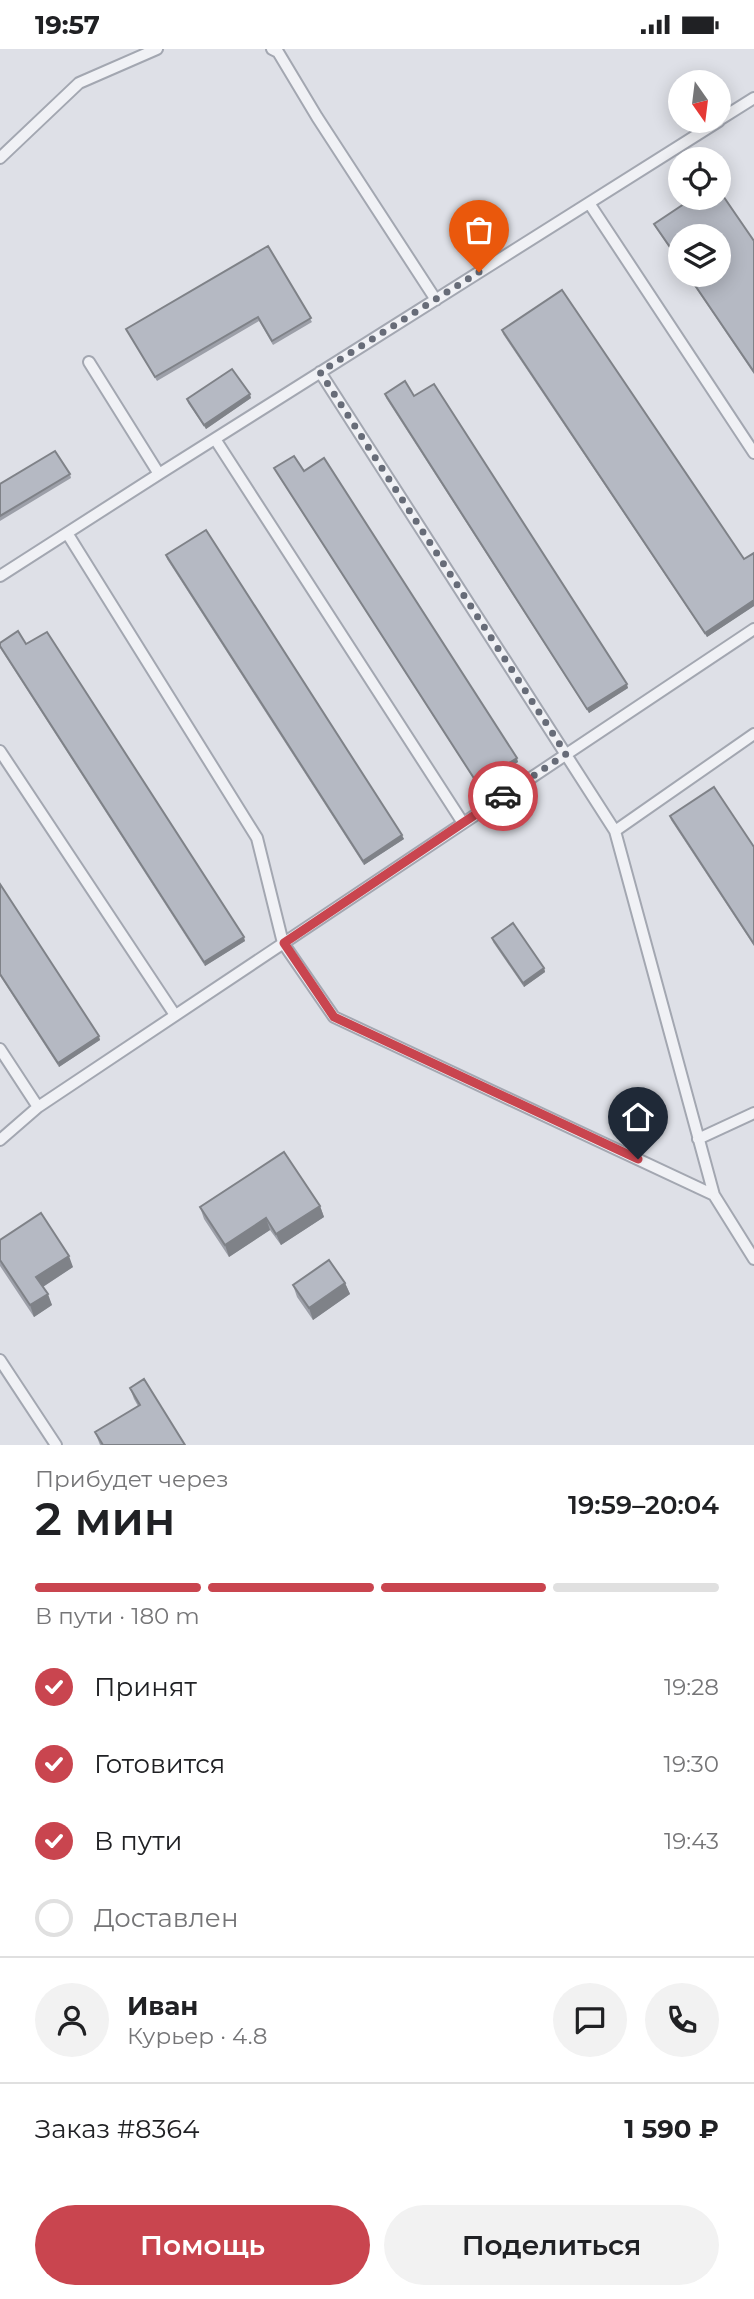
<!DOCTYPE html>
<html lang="ru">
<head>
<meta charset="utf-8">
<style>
  body { margin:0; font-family:Montserrat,sans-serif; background:#f2f2f2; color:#202124; height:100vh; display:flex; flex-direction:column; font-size:26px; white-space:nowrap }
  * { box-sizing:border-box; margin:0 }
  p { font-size:23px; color:#757577 }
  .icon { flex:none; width:38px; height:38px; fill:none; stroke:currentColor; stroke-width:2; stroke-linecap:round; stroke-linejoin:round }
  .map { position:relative; height:1396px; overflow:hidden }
  .drawer { display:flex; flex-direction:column; background:#fff; flex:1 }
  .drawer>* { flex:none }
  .needle { width:46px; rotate:166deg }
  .controls { position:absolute; left:668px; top:21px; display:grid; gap:14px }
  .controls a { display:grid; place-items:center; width:63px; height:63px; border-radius:50%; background:#fff; box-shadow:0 4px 18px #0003; font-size:35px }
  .pin { position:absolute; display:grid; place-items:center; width:60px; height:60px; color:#fff; margin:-72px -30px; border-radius:50% 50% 50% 0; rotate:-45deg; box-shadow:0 0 7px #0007 }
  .pin .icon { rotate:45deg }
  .courier { position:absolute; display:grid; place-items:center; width:70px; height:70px; margin:-35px; border:5px solid #c9454f; border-radius:50%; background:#fff; color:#222; box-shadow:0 2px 9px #0007 }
  .head em { font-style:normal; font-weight:600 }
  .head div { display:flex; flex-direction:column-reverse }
  .head { display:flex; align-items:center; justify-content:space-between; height:119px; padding:0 35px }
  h1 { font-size:46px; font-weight:600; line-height:52px }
  .bar { display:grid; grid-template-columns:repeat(4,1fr); gap:10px 7px; align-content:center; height:84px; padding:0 35px }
  .bar i { height:9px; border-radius:5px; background:#e0e0e0 }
  .bar .active { background:#c9454f }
  .bar p { grid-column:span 4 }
  .line { display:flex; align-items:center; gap:18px; padding:0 35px; border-top:2px solid #e0e0e0 }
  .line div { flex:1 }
  .round { display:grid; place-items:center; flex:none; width:74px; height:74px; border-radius:37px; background:#f2f2f2 }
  ol { padding:0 35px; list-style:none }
  li { display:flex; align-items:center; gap:21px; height:77px }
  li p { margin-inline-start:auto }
  li .icon { padding:7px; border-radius:50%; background:#c9454f; color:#fff; stroke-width:4 }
  li:last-child { color:#757577 }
  li i { width:38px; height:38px; border:4px solid #e0e0e0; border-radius:50% }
  .action { display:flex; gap:14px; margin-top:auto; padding:14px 35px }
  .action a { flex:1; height:80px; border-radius:42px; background:#c9454f; color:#fff; font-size:28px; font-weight:600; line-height:80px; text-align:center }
  .action a+a { background:#f2f2f2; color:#202124 }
  .status { display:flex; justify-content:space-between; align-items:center; height:49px; padding:0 35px; background:#fff; direction:ltr }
  .status svg { height:19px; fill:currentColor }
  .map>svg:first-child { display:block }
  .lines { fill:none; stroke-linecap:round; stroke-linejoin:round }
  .service-casing { stroke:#a3a7b1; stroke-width:14 }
  .service { stroke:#f0f1f5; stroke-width:10 }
  .wall { fill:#9c9fa8 }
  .shaded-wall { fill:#7f8288 }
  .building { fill:#b5b9c3; stroke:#7f8288; stroke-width:2 }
  .done { stroke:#676c78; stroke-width:7; stroke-dasharray:0 12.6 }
  .route { stroke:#c9454f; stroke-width:9 }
</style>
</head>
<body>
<div class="status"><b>19:57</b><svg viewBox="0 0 49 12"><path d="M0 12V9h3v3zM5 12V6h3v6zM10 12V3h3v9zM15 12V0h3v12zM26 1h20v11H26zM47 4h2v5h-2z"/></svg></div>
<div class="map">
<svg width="754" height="1396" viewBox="0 0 754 1396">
  <rect width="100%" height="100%" fill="#dee0e7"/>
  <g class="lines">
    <defs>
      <path id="service" d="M272 0 278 3 317 68 436 251
        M719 71 754 49
        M0 109 79 34 157 0
        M589 154 754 404
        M320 323 615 782 714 1146 754 1210
        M215 390 463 774
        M159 425 719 72
        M67 484 257 789 283 894 334 968 714 1146
        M0 527 159 425 89 313
        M0 702 175 966
        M615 782 754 685
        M0 1000 38 1058
        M698 1090 754 1064
        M0 1091 38 1058 754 580
        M0 1311 56 1396"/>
    </defs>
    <use href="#service" class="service-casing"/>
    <use href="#service" class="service"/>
  </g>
  <path class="wall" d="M654 175 754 192V325L687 226H719L681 187V216L656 179Z
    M268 197 312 273 273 296 259 272 157 332 126 280Z
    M502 281 744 510 754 504V557L707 588 503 285Z
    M385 345 414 347 628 639 589 664 386 349Z
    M251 349 206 380 188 354 187 350Z
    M274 419 304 422 518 713 479 738 276 423Z
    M70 425 71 429 0 472V435Z
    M166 506 404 790 364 816 167 510Z
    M0 594 26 595 245 892 205 917 0 599Z
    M670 767 754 798V897L671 771Z
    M0 835 100 991 59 1018 0 927Z
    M492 889 544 919 545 923 524 938 493 893Z
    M320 1157 324 1168 281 1196 270 1181 229 1208 204 1170 200 1158Z
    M0 1191 73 1218 43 1238 52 1256 34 1268 0 1217Z
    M345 1234 350 1245 313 1271 297 1248 293 1236Z
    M130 1339 185 1396H100L95 1383 138 1357 134 1350Z"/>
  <path class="shaded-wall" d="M250 345 251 349 206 380 204 376Z
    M754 551V557L707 588 705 584Z
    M627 635 628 639 589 664 587 660Z
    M517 709 518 713 479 738 477 734Z
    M402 786 404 790 364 816 363 812Z
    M244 888 245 892 205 917 204 913Z
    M544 919 545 923 524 938 523 934Z
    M99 987 100 991 59 1018 58 1014Z
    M320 1157 324 1168 281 1196 276 1185Z
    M266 1169 270 1181 229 1208 225 1196Z
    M69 1207 73 1218 41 1239 36 1228Z
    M345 1234 350 1245 313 1271 309 1259Z
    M48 1245 52 1256 34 1268 30 1256Z"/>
  <path class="building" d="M719 141 754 192V323L688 226H719V187H681V214L654 175 693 149H719Z
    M268 197 311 269 272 292 258 268 155 328 126 280Z
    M562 241 744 510 754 504V551L705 584 502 281Z
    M232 320 250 345 204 376 187 350Z
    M405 332 414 347 434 335 627 635 587 660 385 345Z
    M55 402 70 425 0 467V435Z
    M294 407 304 422 324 409 517 709 477 734 274 419Z
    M206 481 402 786 363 812 166 506Z
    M18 582 26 595 47 583 244 888 204 913 0 597V594Z
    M714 738 754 798V895L670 767Z
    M0 835 99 987 58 1014 0 925Z
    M513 874 544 919 523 934 492 889Z
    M284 1103 320 1157 276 1185 266 1169 225 1196 200 1158Z
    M41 1164 69 1207 36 1228 48 1245 30 1256 0 1211V1191Z
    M329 1211 345 1234 309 1259 293 1236Z
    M144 1330 185 1396H103L95 1383 140 1356 130 1339Z"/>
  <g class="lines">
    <path class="done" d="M479 223 320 323 566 705 503 747"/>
    <path class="route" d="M503 747 284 894 334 968 638 1110"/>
  </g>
</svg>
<div class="controls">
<a><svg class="needle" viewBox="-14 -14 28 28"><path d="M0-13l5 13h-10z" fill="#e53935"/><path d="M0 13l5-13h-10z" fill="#757577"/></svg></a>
<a><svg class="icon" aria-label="locate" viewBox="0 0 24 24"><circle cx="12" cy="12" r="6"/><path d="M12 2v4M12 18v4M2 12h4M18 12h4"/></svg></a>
<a><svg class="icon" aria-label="layers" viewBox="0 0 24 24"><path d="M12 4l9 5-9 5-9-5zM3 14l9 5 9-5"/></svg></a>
</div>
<div class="pin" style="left:479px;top:223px;background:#ea580c"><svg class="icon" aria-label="bag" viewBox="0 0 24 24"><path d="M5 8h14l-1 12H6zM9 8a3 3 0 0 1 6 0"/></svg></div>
<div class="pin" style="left:638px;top:1110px;background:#1f2937"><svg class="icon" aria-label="home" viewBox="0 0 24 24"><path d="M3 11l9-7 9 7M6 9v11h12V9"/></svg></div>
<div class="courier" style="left:503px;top:747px"><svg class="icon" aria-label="car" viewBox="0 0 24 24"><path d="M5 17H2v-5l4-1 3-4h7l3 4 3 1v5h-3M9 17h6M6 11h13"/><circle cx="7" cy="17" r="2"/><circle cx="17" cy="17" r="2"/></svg></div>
</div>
<section class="drawer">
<div class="head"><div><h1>2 мин</h1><p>Прибудет через</p></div><em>19:59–20:04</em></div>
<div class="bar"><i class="active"></i><i class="active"></i><i class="active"></i><i></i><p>В пути · 180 m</p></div>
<ol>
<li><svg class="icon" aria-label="check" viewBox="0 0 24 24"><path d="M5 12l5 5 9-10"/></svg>Принят<p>19:28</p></li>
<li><svg class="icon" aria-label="check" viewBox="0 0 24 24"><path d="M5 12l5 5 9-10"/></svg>Готовится<p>19:30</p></li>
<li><svg class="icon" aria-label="check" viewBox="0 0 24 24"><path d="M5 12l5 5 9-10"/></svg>В пути<p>19:43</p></li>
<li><i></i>Доставлен</li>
</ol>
<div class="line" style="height:126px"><a class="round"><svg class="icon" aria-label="person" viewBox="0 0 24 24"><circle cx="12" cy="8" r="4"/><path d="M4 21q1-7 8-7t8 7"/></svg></a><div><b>Иван</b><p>Курьер · 4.8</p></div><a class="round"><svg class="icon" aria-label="chat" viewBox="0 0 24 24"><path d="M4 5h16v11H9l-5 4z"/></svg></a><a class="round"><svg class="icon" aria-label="phone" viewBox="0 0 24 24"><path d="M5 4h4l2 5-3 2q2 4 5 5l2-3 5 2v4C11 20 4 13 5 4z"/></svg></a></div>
<div class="line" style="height:91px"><div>Заказ #8364</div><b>1 590 ₽</b></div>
<div class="action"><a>Помощь</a><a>Поделиться</a></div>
</section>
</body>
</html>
